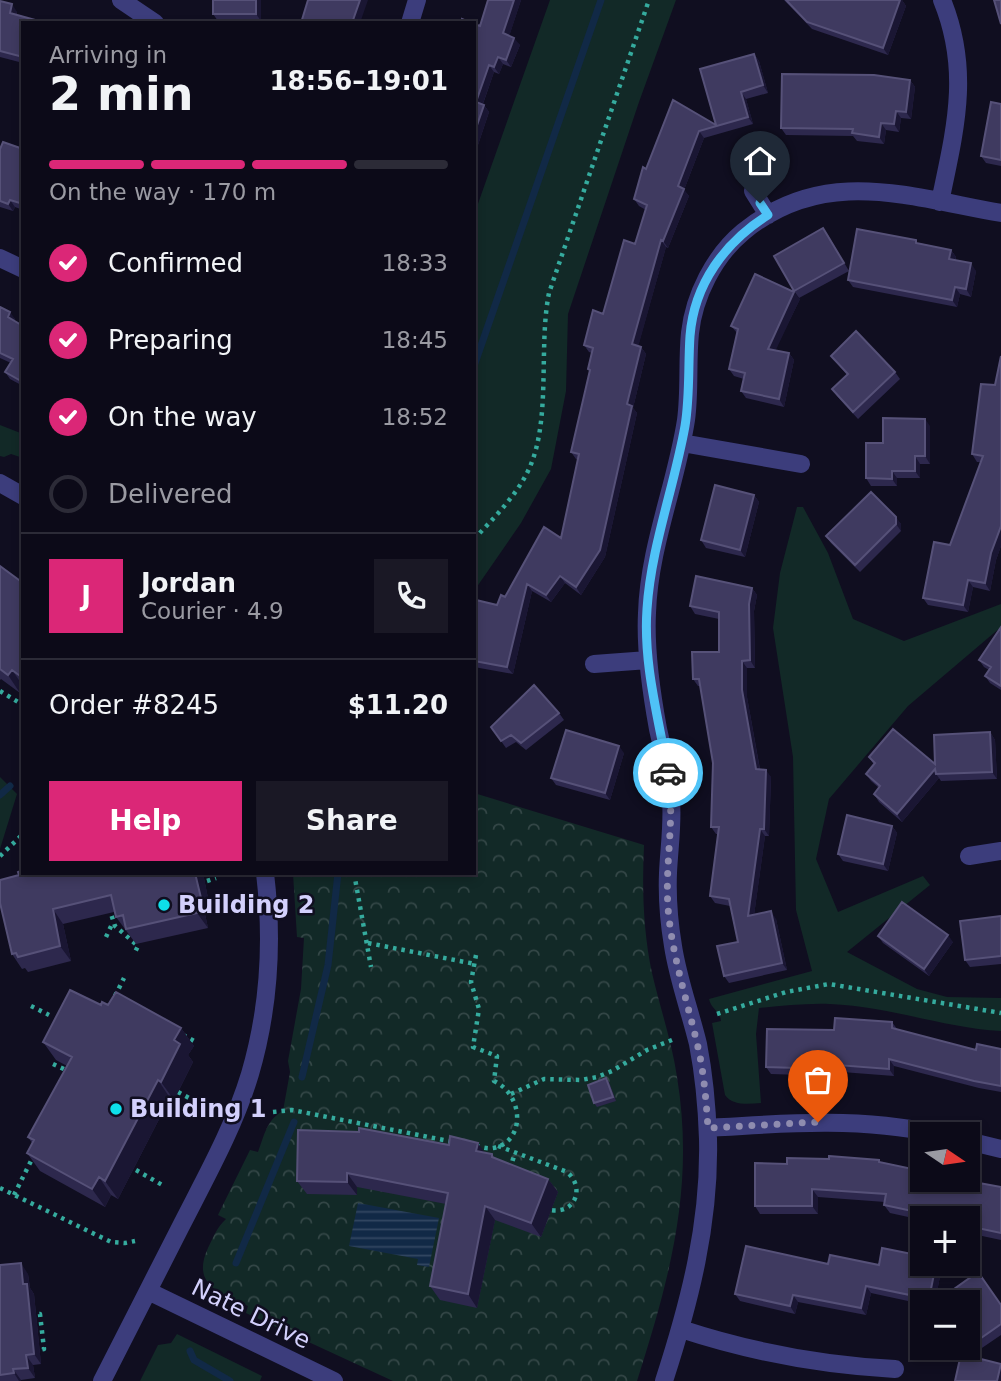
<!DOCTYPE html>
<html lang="en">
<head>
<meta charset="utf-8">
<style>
  body { margin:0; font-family:"DejaVu Sans",sans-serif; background:#1a1825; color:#f1f3f6; height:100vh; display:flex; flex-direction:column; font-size:26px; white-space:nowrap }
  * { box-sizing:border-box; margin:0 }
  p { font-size:23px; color:#9a9aa2 }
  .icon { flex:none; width:38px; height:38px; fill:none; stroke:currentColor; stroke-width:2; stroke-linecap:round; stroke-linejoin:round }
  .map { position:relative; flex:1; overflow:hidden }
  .drawer { position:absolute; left:21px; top:21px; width:455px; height:854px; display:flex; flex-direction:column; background:#0c0a18; border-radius:0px; box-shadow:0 4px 10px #0003,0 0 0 2px #2c2b37 }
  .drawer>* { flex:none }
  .needle { width:46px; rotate:103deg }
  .controls { position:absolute; left:910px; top:1122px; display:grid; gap:14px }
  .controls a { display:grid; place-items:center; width:70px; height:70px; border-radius:0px; background:#0c0a18; box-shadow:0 4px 10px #0003,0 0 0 2px #2c2b37; font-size:35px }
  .pin { position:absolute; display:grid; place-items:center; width:60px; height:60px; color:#fff; margin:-72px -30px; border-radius:50% 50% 50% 0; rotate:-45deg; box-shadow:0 0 7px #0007 }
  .pin .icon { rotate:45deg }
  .courier { position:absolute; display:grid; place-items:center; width:70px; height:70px; margin:-35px; border:5px solid #4fc3f7; border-radius:50%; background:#fff; color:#222; box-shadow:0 2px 9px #0007 }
  .headline em { font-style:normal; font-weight:600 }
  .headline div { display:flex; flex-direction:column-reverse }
  .headline { display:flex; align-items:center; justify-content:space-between; height:119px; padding:0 28px }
  h1 { font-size:46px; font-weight:600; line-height:52px }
  .bar { display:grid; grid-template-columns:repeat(4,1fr); gap:10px 7px; align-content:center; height:84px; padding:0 28px }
  .bar i { height:9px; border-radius:5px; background:#2c2b37 }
  .bar .active { background:#db2777 }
  .bar p { grid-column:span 4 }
  .line { display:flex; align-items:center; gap:18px; padding:0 28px; border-top:2px solid #2c2b37 }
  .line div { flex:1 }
  .round { display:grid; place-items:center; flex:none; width:74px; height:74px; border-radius:0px; background:#1a1825 }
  ol { padding:0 28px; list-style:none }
  li { display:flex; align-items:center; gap:21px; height:77px }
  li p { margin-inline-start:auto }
  li .icon { padding:7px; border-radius:50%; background:#db2777; color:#fff; stroke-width:4 }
  li:last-child { color:#9a9aa2 }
  li i { width:38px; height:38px; border:4px solid #2c2b37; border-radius:50% }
  .button { display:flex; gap:14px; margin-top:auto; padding:14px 28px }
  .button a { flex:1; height:80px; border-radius:0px; background:#db2777; color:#fff; font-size:28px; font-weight:600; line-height:80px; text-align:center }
  .button a+a { background:#1a1825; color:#f1f3f6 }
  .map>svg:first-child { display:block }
  .grass { fill:#122927 }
  .park { fill:url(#park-crowns) }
  .water { fill:url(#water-rules) }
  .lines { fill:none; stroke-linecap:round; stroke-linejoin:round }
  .stream { stroke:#112946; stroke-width:7 }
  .path { stroke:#35ab9e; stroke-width:4.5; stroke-dasharray:3.5 5; stroke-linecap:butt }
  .minor { stroke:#3c3d7c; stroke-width:18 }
  .tertiary { stroke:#3c3d7c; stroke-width:18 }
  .wall { fill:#2d284d }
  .shaded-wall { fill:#1a1633 }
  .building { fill:#3f3a60; stroke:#565178; stroke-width:2 }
  .done { stroke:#8f8caf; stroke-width:7; stroke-dasharray:0 12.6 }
  .route { stroke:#4fc3f7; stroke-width:9 }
  .poi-dot { fill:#0edfea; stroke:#100e20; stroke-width:2.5 }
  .labels { text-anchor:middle; stroke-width:5; stroke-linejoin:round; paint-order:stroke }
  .poi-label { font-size:24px; font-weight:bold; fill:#d3d0fc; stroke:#100e20; text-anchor:start }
  .street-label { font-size:24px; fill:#d3d0fc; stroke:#100e20 }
</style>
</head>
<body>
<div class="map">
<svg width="1001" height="1381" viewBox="0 0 1001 1381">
  <defs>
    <pattern id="park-crowns" width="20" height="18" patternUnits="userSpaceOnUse" patternTransform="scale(1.75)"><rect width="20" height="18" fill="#122927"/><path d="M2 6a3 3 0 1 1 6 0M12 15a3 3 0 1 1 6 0" fill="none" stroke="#344747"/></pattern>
    <pattern id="water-rules" width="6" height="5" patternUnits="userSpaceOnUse" patternTransform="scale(1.75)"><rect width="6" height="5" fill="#112946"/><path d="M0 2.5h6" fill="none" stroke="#334762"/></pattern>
  </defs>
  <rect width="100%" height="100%" fill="#100e20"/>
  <path class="grass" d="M550 0H676L639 102 568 314 566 391 551 469 521 523 474 591V215Z
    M0 425 23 434V458L11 454 4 457 0 456Z
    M797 507H803L828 553 853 619 904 641 1001 604V627L908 706 829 799 816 859 838 912 923 876 930 885 847 952 917 989 947 997 1001 998V1031C944 1028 888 1006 830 1004 806 1003 783 1006 759 1008L756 1034 761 1103C748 1104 733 1106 725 1095L712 1023 721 1021C720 1011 711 1009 709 999L812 971 796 910 793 757 773 628 780 573Z
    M0 777 17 794 0 849Z
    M177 1334 262 1376 260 1381H140L158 1345 171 1343Z"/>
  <path class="park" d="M474 793 644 845C642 888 643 931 652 973 660 1008 672 1042 677 1077 695 1187 670 1277 637 1381H393L246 1313 248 1306C220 1293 191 1285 208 1248 213 1238 217 1227 226 1219L218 1215 250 1150 258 1152C264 1136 267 1119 283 1111L290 1072 288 1061 301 989 304 938 297 937 293 873H474Z"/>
  <path class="water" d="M358 1203 439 1218 429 1267 417 1265 418 1259 349 1246Z"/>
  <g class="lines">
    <path class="stream" d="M474 366 601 0
      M0 795 10 786
      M302 1077 328 965 338 873
      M236 1263 294 1122
      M190 1351 194 1360 230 1381"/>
    <path class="path" d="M474 539C493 519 516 496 528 471 552 422 538 347 549 293L649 0
      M0 691 23 705
      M23 726V728
      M0 856 23 834
      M354 873 371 967
      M207 881 216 878
      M109 908 115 926 138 946 134 954
      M106 937 113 922
      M368 943 475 964
      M115 996 124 978
      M31 1006 49 1015
      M717 1014 786 992 829 984 1001 1013
      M183 1035 198 1043
      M53 1064 68 1071
      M178 1092 202 1105
      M511 1094 544 1079 581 1080 597 1077 612 1071 647 1050 672 1040
      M273 1112 292 1110 454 1142
      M476 1146C482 1147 487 1149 493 1148 526 1142 524 1095 494 1081L497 1056 473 1047 479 1009 471 982 476 955
      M498 1146 567 1172C585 1187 576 1214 551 1210
      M510 1169 515 1153
      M136 1170 164 1186
      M0 1188 111 1242 125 1243 135 1241
      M14 1195 33 1157
      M31 1315 40 1314 44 1349 39 1350"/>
    <path class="minor" d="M121 0 155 23
      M410 23 417 0
      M753 191 768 215
      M940 202C955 130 971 71 942 0
      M0 258 23 269
      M682 443 801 464
      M594 664 648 660
      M969 856 1001 851
      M708 1128C785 1123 861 1117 937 1134
      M968 1141 1001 1149
      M681 1329C751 1352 821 1365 895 1369
      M664 1381C690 1301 710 1223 708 1139 707 1107 704 1075 698 1044 690 1011 678 979 673 946 669 922 667 897 668 873 669 849 673 824 671 800 670 776 663 752 658 729 651 691 645 651 647 613 649 547 676 485 686 420 690 391 687 362 690 333 694 296 714 256 743 232 824 165 909 197 1001 213"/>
    <path class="tertiary" d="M0 483 23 496
      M148 1291 334 1381
      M102 1381C129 1329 155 1276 182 1224 207 1175 234 1127 250 1074 269 1009 273 940 265 873"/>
  </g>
  <path class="wall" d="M261 0V21H218L213 14Z
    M488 0H521L509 36 520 45 511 67 503 64 499 74 494 72 483 104 484 105 489 112 478 145 474 143V24L480 26Z
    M784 0H902L906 6 888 55 812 29Z
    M0 1 17 12V15L23 23V63L0 57Z
    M754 54 759 61 768 93 746 99 753 124 704 138 684 190 689 196 668 248 666 247 638 346 641 347 646 354 633 408 637 413 605 557 581 595 565 583 551 602 532 591 513 674 474 667V606L497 605 561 538 578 460 576 459 571 452 590 372 588 369 592 353 589 352 584 345 603 314 635 244 646 210 639 206 634 199 673 100 716 125Z
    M910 80 915 87 911 119 901 118 899 132 886 130 884 144 857 141 853 136 786 135 781 128Z
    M1001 104V166L986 163 981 156Z
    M0 149H23V210L15 207 13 211 0 207Z
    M828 235 849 271 799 298 794 291Z
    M919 243 951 250 956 257V260L976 271 971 297 960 294 957 307 853 287 848 280Z
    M800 299 775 350 789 353 794 360 784 407 746 398 741 391 744 379 734 376 729 369 737 333 731 326Z
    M0 307 15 319V321L23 326V386L10 379 5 372 11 363 0 358Z
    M831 356 895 372 900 379 858 419 837 396 832 389 847 375Z
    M1001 356V546L996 560 990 591 973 587 968 612 928 605 923 598 950 545 981 462H977L972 454 995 385Z
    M930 426V464H920V478H897V486H871L866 478 883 443Z
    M871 492 901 524V531L860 572 831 543 826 536Z
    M754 495 759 502 745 557 706 548 701 540Z
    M0 566 23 583V690L20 693 1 679 0 680Z
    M752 588 757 595 754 611 755 668H747V697L760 769 771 777 769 836H765L754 915 776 919 787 970 729 983 724 976 738 942 730 906 715 903 710 896 718 834H716L711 827 713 763 700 686H698L693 679 719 652V619L695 614 690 606Z
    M1001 627V690L990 683 985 676 989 670 984 667 979 660Z
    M559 713 564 720 526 750 516 742 506 748 491 727Z
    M990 732 995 740 997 779 941 781 939 778 902 822 879 802 874 794 879 788 871 781 866 774 874 765 869 757 935 764Z
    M624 753 610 800 556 785 551 778Z
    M892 826 897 833 888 871 843 861 838 854Z
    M23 873H203L211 913 205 914 208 928 136 944 116 917 114 912 63 924 71 961 28 972 25 968 22 969 12 954 19 875Z
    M1001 916V964L970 967 965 960Z
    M878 936 953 942 929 976 883 943Z
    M101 1005H108L181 1028 194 1046 188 1055 193 1062 174 1100 170 1098 118 1199 111 1195 105 1207 40 1171 27 1153 32 1143 28 1137 67 1066 56 1060 43 1042Z
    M892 1022 897 1029 976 1050 1001 1049V1092L979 1088 894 1066V1076L803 1069 802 1075 771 1074 766 1067 834 1030Z
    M606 1078 609 1082 616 1101 597 1107 594 1103Z
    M485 1153 492 1154 496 1159 548 1179 558 1192 541 1237 495 1220 477 1308 440 1300 430 1286 446 1204 357 1187V1195L307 1194 297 1181Z
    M829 1159 880 1163 1001 1187V1240L968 1233V1218H922V1220L890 1213 884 1205 885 1202 818 1197V1214H760L755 1206 787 1164Z
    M828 1264H940L942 1266 935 1302H922V1304L871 1293 866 1315 798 1302 795 1314 740 1301 735 1294Z
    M0 1265 28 1274 30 1288 34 1294 41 1364 33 1365 35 1378 21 1380V1381H0Z
    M1001 1305V1335L976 1352 968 1340Z"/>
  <path class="shaded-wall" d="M256 0H261V21L256 14Z
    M360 0H368L360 23H352Z
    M514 0H521L508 40 503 33Z
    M900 0H902L906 6 888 55 883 48Z
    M12 4 17 12 15 21 10 13Z
    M514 38 520 45 511 67 506 60Z
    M754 54 759 61 768 93 763 85Z
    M498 57 503 64 499 74 494 67Z
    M489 65 494 72 481 109 476 102Z
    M910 80 915 87 911 119 906 112Z
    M741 92 746 99 753 124 748 117Z
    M484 105 489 112 478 145 474 139V134Z
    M896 111 901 118 899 132 894 124Z
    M881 123 886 130 884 144 879 137Z
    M699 131 704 138 684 190 689 196 668 248 663 241 678 186Z
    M10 200 15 207 13 211 8 204Z
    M661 240 666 247 637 351 632 344Z
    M951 250 956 257 954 267 949 259Z
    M971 263 976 271 971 297 966 289Z
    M955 287 960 294 957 307 952 300Z
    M794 292 800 299 773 356 768 349Z
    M10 312 15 319 13 324 8 317Z
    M641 347 646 354 633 408 637 413 605 557 581 595 576 587 627 404Z
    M789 353 794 360 784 407 779 399Z
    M925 419 930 426V464L925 456Z
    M915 456 920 464V478L915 471Z
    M892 471 897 478V486L892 479Z
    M754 495 759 502 745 557 740 550Z
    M896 517 901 524V531L896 524Z
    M1001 526V546L996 560 990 591 985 583 991 553Z
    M560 576 565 583 551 602 546 595Z
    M968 580 973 587 968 612 963 605Z
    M527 584 532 591 513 674 507 667Z
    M752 588 757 595 754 611 755 668 750 660 749 604Z
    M742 661 747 668V697L761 776 756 769 742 690Z
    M12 670 23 686V690L20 693 8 675Z
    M990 732 995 740 997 779 992 772Z
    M619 746 624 753 610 800 605 793Z
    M935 769 936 774 939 778 902 822 897 814Z
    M766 770 771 777 769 836 764 829Z
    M892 826 897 833 888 871 883 864Z
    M760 829 765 836 753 923 748 916Z
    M195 873H203L211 913 201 898Z
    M194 899 205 914 208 928 197 913Z
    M53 909 63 924 71 961 60 946Z
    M771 911 776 919 787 970 782 963Z
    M948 935 953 942 929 976 924 969Z
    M181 1028 194 1046 188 1055 193 1062 174 1100 161 1082 174 1040Z
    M889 1059 894 1066V1076L889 1069Z
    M798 1062 803 1069 802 1075 797 1068Z
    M158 1080 170 1098 118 1199 105 1181Z
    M478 1143 487 1156 476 1151Z
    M347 1173 357 1187V1195L347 1182Z
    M99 1177 111 1195 105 1207 92 1189Z
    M548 1179 558 1192 541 1237 531 1223Z
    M812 1189 818 1197V1214L812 1206Z
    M485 1206 495 1220 477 1308 468 1294Z
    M21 1263 28 1274 30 1288 34 1294 41 1364 34 1354Z
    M936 1264H940L942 1266 935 1302H931L929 1299Z
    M866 1286 871 1293 866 1315 861 1308Z
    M793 1295 798 1302 795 1314 790 1306Z
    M26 1355 33 1365 35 1378 28 1368Z
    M1001 1364V1381H997Z
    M13 1369 21 1380V1381H19L14 1373Z"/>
  <path class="building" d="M213 0H256V14H213Z
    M308 0H360L352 23H301Z
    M488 0H514L503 33 514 38 506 60 498 57 494 67 489 65 476 102 484 105 474 134V24L480 26Z
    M786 0H900L883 48 807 22Z
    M994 0H1001V24Z
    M0 1 12 4 10 13 46 23H23V57L0 51Z
    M462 19 471 23H461Z
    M754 54 763 85 741 92 748 117 699 131 678 186 684 189 663 241 661 240 632 344 641 347 627 404 632 406 600 550 576 587 560 576 546 595 527 584 507 667 474 661V606L476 600 497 605 501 595 505 597 544 527 561 538 579 454 571 452 590 370 588 369 593 348 584 345 593 310 603 314 624 240 635 244 647 205 634 199 643 167 646 169 673 100 716 125 700 69Z
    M782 74 874 75 910 80 906 112 896 111 894 124 881 123 879 137 852 133 853 129 781 128Z
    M991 102 1001 104V160L981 156Z
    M3 142 23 149V204L10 200 8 204 0 201V149Z
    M823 228 844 263 794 291 774 256Z
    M857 229 916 240V243L951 250 949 259 971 263 966 289 955 287 952 300 848 280Z
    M755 274 794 292 768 349 789 353 779 399 741 391 745 373 729 369 738 329 731 326Z
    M0 307 10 312 8 317 23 326V382L5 372 13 359 0 353Z
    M856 331 895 372 853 412 832 389 848 374 831 356Z
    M1001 356V526L991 553 985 583 968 580 963 605 923 598 934 542 950 545 983 456 972 454 981 384 995 385Z
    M883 418 925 419V456H915V471H892V479L866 478V443H883Z
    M715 485 754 495 740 550 701 540Z
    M871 492 896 517V524L855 565 826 536Z
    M0 566 23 583V678L12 670 8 675 0 669Z
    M696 576 752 588 749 604 750 660 742 661V690L756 769 766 770 764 829H760L748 916 771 911 782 963 724 976 717 946 738 942 729 899 710 896 719 827H711L713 763 699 679H693L692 652H719V612L690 606Z
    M1001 627V686L985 676 991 667 979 660Z
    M534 685 559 713 521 743 511 735 501 741 491 727Z
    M893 729 935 764 934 735 990 732 992 772 936 774 935 769 897 814 874 794 880 786 866 774 875 763 869 757Z
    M566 730 619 746 605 793 551 778Z
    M847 815 892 826 883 864 838 854Z
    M23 870V873H195L201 898 194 899 197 913 126 929 123 915 116 917 111 895 53 909 60 946 18 957 16 953 12 954 0 903V880L19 875 18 872Z
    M902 902 948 935 924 969 878 936Z
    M1001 916V956L965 960 960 921Z
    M70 990 101 1005 102 1002 108 1005 116 992 181 1028 174 1040 180 1044 161 1082 158 1080 105 1181 99 1177 92 1189 27 1153 34 1140 28 1137 72 1057 43 1042Z
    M835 1018 892 1022V1028L976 1050 977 1044 1001 1049V1086L974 1081 889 1059V1069L798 1062 797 1068 766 1067 767 1029 834 1030Z
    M606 1078 613 1097 594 1103 588 1085Z
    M359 1128 449 1145 450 1136 478 1143 476 1151 492 1154V1157L548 1179 531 1223 485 1206 468 1294 430 1286 448 1193 347 1173V1182L297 1181 298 1130 359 1132Z
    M829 1156 879 1160V1162L922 1171V1180H963L1001 1187V1233L968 1226V1218H945L884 1205 886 1194 812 1189V1206H755V1163L787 1164V1158L829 1159Z
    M746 1246 828 1264 830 1255 879 1265 882 1248 922 1256V1264H936L929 1299 866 1286 861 1308 793 1295 790 1306 735 1294Z
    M21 1263 23 1284H27L34 1354 26 1355 28 1368 13 1369 14 1373 0 1375V1265Z
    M978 1272 1001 1305V1324L971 1345 968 1340V1302H942L940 1299Z
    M961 1354 1001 1364 997 1381H955Z"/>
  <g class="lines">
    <path class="done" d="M668 773C676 821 663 869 669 918 674 961 687 1001 697 1043 704 1071 706 1100 708 1128L818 1122"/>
    <path class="route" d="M668 773C659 719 643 665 647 609 651 547 674 488 685 426 690 396 688 366 690 336 694 284 725 242 768 215L760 203"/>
  </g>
  <g class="poi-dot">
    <circle cx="164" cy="905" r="7"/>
    <circle cx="116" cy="1109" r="7"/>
  </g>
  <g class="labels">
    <g class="poi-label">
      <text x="178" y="913">Building 2</text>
      <text x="130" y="1117">Building 1</text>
    </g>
    <g class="street-label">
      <text transform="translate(251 1314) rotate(26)" y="8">Nate Drive</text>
    </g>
  </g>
</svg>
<div class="controls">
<a><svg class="needle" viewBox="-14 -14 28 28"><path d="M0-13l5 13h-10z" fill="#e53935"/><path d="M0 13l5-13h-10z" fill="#9a9aa2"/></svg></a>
<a>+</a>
<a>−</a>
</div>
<div class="pin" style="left:818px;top:1122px;background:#ea580c"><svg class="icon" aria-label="bag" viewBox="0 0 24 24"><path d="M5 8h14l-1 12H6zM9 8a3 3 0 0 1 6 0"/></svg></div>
<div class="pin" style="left:760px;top:203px;background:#1f2937"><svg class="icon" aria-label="home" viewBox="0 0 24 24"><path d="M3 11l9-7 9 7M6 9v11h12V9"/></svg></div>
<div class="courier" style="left:668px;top:773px"><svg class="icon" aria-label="car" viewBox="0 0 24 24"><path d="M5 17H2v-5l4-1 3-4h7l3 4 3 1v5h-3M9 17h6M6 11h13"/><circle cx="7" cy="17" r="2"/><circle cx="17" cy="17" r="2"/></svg></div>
<section class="drawer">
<div class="headline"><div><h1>2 min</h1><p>Arriving in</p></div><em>18:56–19:01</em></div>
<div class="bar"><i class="active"></i><i class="active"></i><i class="active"></i><i></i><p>On the way · 170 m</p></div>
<ol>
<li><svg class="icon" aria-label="check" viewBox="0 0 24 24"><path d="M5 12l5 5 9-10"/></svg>Confirmed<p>18:33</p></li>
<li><svg class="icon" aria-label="check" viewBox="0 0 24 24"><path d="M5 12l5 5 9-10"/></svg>Preparing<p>18:45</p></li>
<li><svg class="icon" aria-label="check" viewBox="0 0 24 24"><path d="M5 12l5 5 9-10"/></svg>On the way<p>18:52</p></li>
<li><i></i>Delivered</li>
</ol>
<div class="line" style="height:126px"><b class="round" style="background:#db2777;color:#fff">J</b><div><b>Jordan</b><p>Courier · 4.9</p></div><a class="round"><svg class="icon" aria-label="phone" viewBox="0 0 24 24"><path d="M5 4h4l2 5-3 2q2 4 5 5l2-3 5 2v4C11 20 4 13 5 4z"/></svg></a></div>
<div class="line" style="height:91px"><div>Order #8245</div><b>$11.20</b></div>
<div class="button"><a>Help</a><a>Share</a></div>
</section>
</div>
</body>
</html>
